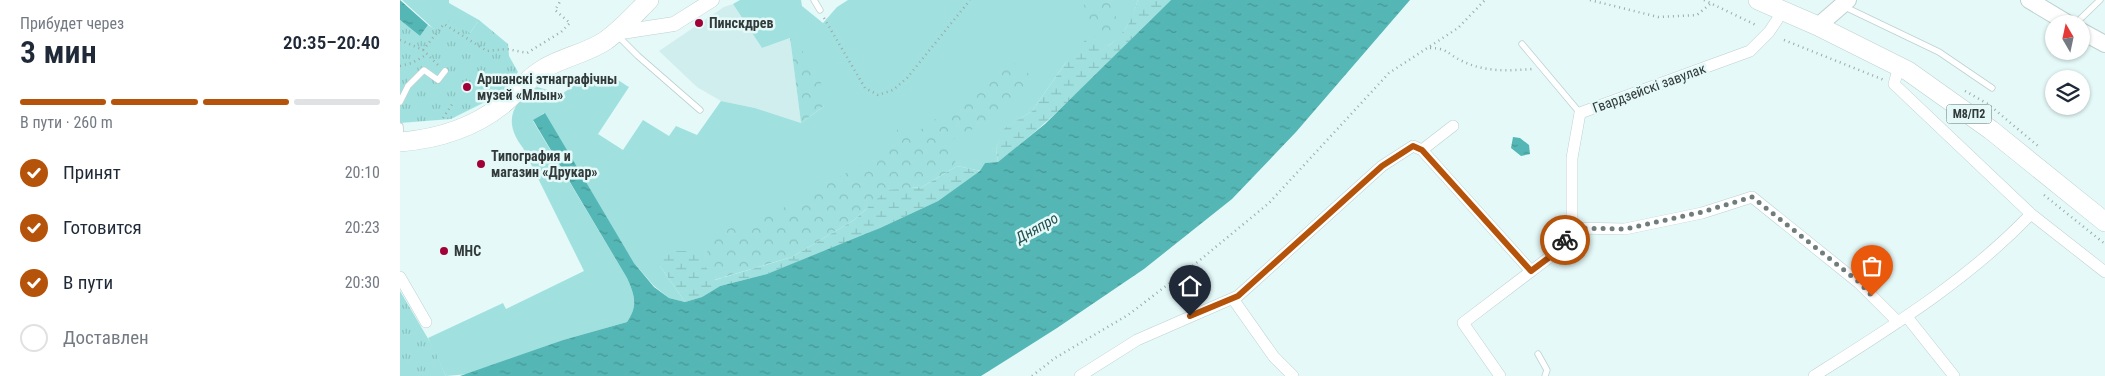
<!DOCTYPE html>
<html lang="ru">
<head>
<meta charset="utf-8">
<style>
  body { margin:0; font-family:"Roboto Condensed",sans-serif; background:#f6f6f7; color:#1f2937; height:100vh; display:flex; flex-direction:column; font-size:19px; white-space:nowrap }
  * { box-sizing:border-box; margin:0 }
  p { font-size:16px; color:#747a83 }
  .icon { flex:none; width:28px; height:28px; fill:none; stroke:currentColor; stroke-width:2; stroke-linecap:round; stroke-linejoin:round }
  .map { position:relative; flex:1; overflow:hidden }
  .sheet { display:flex; flex-direction:column; background:#fff; width:400px }
  .sheet>* { flex:none }
  .needle { width:32px; rotate:351deg }
  .tools { position:absolute; left:1645px; top:15px; display:grid; gap:10px }
  .tools a { display:grid; place-items:center; width:45px; height:45px; border-radius:50%; background:#fff; box-shadow:0 1px 4px #0004; font-size:25px }
  .pin { position:absolute; display:grid; place-items:center; width:42px; height:42px; color:#fff; margin:-51px -21px; border-radius:50% 50% 50% 0; rotate:-45deg; box-shadow:0 0 5px #0007 }
  .pin .icon { rotate:45deg }
  .courier { position:absolute; display:grid; place-items:center; width:50px; height:50px; margin:-25px; border:4px solid #b45309; border-radius:50%; background:#fff; color:#222; box-shadow:0 1px 6px #0007 }
  .overview em { font-style:normal; font-weight:600 }
  .overview div { display:flex; flex-direction:column-reverse }
  .overview { display:flex; align-items:center; justify-content:space-between; height:85px; padding:0 20px }
  h1 { font-size:32px; font-weight:600; line-height:38px }
  .bar { display:grid; grid-template-columns:repeat(4,1fr); gap:8px 5px; align-content:center; height:60px; padding:0 20px }
  .bar i { height:6px; border-radius:4px; background:#e0e1e3 }
  .bar .on { background:#b45309 }
  .bar p { grid-column:span 4 }
  ol { padding:0 20px; list-style:none }
  li { display:flex; align-items:center; gap:15px; height:55px }
  li p { margin-inline-start:auto }
  li .icon { padding:5px; border-radius:50%; background:#b45309; color:#fff; stroke-width:4 }
  li:last-child { color:#747a83 }
  li i { width:28px; height:28px; border:2px solid #e0e1e3; border-radius:50% }
  main { display:flex; flex:1; min-height:0 }
  .map>svg:first-child { display:block }
  .built { fill:#d0eeed }
  .green { fill:#a0e1df }
  .forest { fill:url(#forest-crowns) }
  .wetland { fill:url(#wetland-marsh) }
  .park { fill:url(#park-tufts) }
  .water { fill:url(#water-ripples) }
  .lines { fill:none; stroke-linecap:round; stroke-linejoin:round }
  .service-casing { stroke:#bdd1d0; stroke-width:7 }
  .minor-casing { stroke:#bdd1d0; stroke-width:12 }
  .tertiary-casing { stroke:#bdd1d0; stroke-width:15 }
  .secondary-casing { stroke:#bdd1d0; stroke-width:18 }
  .primary-casing { stroke:#bdd1d0; stroke-width:20 }
  .path { stroke:#9aaaaa; stroke-width:2.5; stroke-dasharray:1 4; stroke-linecap:butt }
  .service { stroke:#fff; stroke-width:5.5 }
  .minor { stroke:#fff; stroke-width:11 }
  .tertiary { stroke:#fff; stroke-width:14 }
  .secondary { stroke:#fff; stroke-width:16 }
  .primary { stroke:#fff; stroke-width:19 }
  .done { stroke:#707d7c; stroke-width:5; stroke-dasharray:0 9 }
  .route { stroke:#b45309; stroke-width:6 }
  .poi-dot { fill:#a10137; stroke:#e4f9f8; stroke-width:2 }
  .labels { text-anchor:middle; stroke-width:5; stroke-linejoin:round; paint-order:stroke }
  .shield { fill:#e4f9f8; stroke:#677373; stroke-width:1 }
  .shield-label { font-size:12px; font-weight:bold; fill:#323a3a }
  .poi-label { font-size:14px; font-weight:bold; fill:#323a3a; stroke:#e4f9f8; text-anchor:start }
  .street-label { font-size:14px; fill:#323a3a; stroke:#e4f9f8 }
  .water-label { font-size:15px; font-style:italic; fill:#224f4e; stroke:#e4f9f8 }
</style>
</head>
<body>
<main>
<section class="sheet">
<div class="overview"><div><h1>3 мин</h1><p>Прибудет через</p></div><em>20:35–20:40</em></div>
<div class="bar"><i class="on"></i><i class="on"></i><i class="on"></i><i></i><p>В пути · 260 m</p></div>
<ol>
<li><svg class="icon" aria-label="check" viewBox="0 0 24 24"><path d="M5 12l5 5 9-10"/></svg>Принят<p>20:10</p></li>
<li><svg class="icon" aria-label="check" viewBox="0 0 24 24"><path d="M5 12l5 5 9-10"/></svg>Готовится<p>20:23</p></li>
<li><svg class="icon" aria-label="check" viewBox="0 0 24 24"><path d="M5 12l5 5 9-10"/></svg>В пути<p>20:30</p></li>
<li><i></i>Доставлен</li>
</ol>
</section>
<div class="map">
<svg width="1705" height="376" viewBox="0 0 1705 376">
  <defs>
    <pattern id="forest-crowns" width="20" height="18" patternUnits="userSpaceOnUse" patternTransform="scale(1.25)"><rect width="20" height="18" fill="#a0e1df"/><path d="M2 6a3 3 0 1 1 6 0M12 15a3 3 0 1 1 6 0" fill="none" stroke="#8ac2c0"/></pattern>
    <pattern id="wetland-marsh" width="20" height="14" patternUnits="userSpaceOnUse" patternTransform="scale(1.25)"><rect width="20" height="14" fill="#a0e1df"/><path d="M1 5h8M5 5V1M11 12h8M15 12V8" fill="none" stroke="#8ac2c0"/></pattern>
    <pattern id="park-tufts" width="24" height="20" patternUnits="userSpaceOnUse" patternTransform="scale(1.25)"><rect width="24" height="20" fill="#a0e1df"/><path d="M3 7l-1-3M5 7V3M7 7l1-3M15 17l-1-3M17 17v-4M19 17l1-3" fill="none" stroke="#8ac2c0"/></pattern>
    <pattern id="water-ripples" width="26" height="14" patternUnits="userSpaceOnUse" patternTransform="scale(1.25)"><rect width="26" height="14" fill="#54b7b5"/><path d="M2 4q2-2 4 0t4 0M15 11q2-2 4 0t4 0" fill="none" stroke="#469694"/></pattern>
  </defs>
  <rect width="100%" height="100%" fill="#e4f9f8"/>
  <path class="built" d="M333 4 362 48 390 38 401 123 355 108 321 101 297 87 259 51 324 7Z"/>
  <path class="green" d="M2 0H49V3L79 20 70 33 36 31Z
    M340 0H401L402 6 423 23 437 7 448 0H738L732 18 721 36 708 46 666 62 632 111 603 130 596 149 598 162 585 163 581 171 557 166 314 280 260 266 285 302 269 298 254 286 234 263 144 113 133 121 227 278C235 296 238 306 227 322L163 340 69 374 46 376 28 338 103 303 106 309 184 271 123 148C103 122 111 103 137 87L162 94C174 85 195 72 211 76 217 78 223 84 229 87L198 134 223 150 243 120 269 136 276 126 297 135 321 101 355 108 401 123 424 106 390 38 362 48 333 4Z"/>
  <path class="forest" d="M689 0H718L712 7 721 29 711 41 691 36 684 5Z
    M390 38 419 69 424 106 401 123Z
    M614 63 632 76 613 108 548 142 557 166 522 187 487 190 454 220 392 257 314 280 303 263 314 234 374 213 473 158 499 128 517 132Z"/>
  <path class="wetland" d="M738 0H771C714 55 661 114 598 162L596 149 602 130 632 111 666 62 687 38 708 46C726 33 731 21 738 0Z
    M557 166 581 171 538 201 450 242 367 274 320 286 302 297 285 302 260 266 265 251H294L315 280 392 257 454 220 487 190 522 187Z"/>
  <path class="park" d="M45 19 70 33 79 20 108 44 109 56 118 72 101 94 51 119 0 123V20L20 36 28 25 36 30Z
    M0 291 33 347 46 376H0Z"/>
  <path class="water" d="M0 0 28 25 20 36 0 20Z
    M771 0H1010L896 132 832 199 744 269 657 328 581 376H60L163 340 227 322C238 306 235 296 227 278L133 120 145 113 234 263 254 287 269 298 285 302 302 297 320 286 367 274 480 228 538 201 580 171 585 163 598 162 645 124Z
    M1113 137 1120 138 1129 145 1130 154 1121 156 1111 148Z"/>
  <g class="lines">
    <defs>
      <path id="service" d="M414 0 420 10
        M1443 6 1539 52 1592 88
        M1675 24 1700 0
        M217 35 238 56 300 110
        M1122 44 1180 113
        M0 102 8 86 24 70 38 80 45 71
        M0 126 1 140
        M1138 354 1147 370 1145 376"/>
      <path id="minor" d="M1499 66 1494 84 1631 214 1705 272
        M1022 150 1053 126
        M1172 228 1225 229 1302 213 1352 197 1459 283 1498 322
        M0 277 26 322
        M833 299 874 357 893 376
        M1507 317 1554 376
        M680 376 737 340 838 296 982 166 1013 146 1022 150 1131 271
        M1100 376 1063 323 1159 250 1172 228V158L1180 113 1350 51 1369 32 1383 11
        M1414 376C1490 328 1568 280 1631 214"/>
      <path id="tertiary" d="M215 33 274 24 312 0"/>
      <path id="secondary" d="M1629 0 1669 24
        M1418 26 1448 0
        M1681 31 1705 44"/>
      <path id="primary" d="M1358 0 1418 26 1508 71 1591 130 1705 222
        M0 142C37 139 73 128 102 105 117 93 128 77 145 68 164 57 187 53 205 41 221 30 235 14 249 0"/>
    </defs>
    <use href="#service" class="service-casing"/>
    <use href="#minor" class="minor-casing"/>
    <use href="#tertiary" class="tertiary-casing"/>
    <use href="#secondary" class="secondary-casing"/>
    <use href="#primary" class="primary-casing"/>
    <path class="path" d="M1190 0 1258 17 1297 15 1310 4
      M1304 0 1358 26
      M424 18 465 88 478 95 493 90 507 78 570 0
      M0 40 23 50 39 66
      M1384 40 1484 80
      M1030 48C1048 48 1047 54 1062 61 1084 72 1108 71 1132 69
      M23 50 44 24 87 51 107 49 127 53 161 32 170 23 155 10 161 0
      M0 66 12 63 26 55
      M1565 91 1588 104 1638 146
      M43 118 53 103
      M1644 195 1705 244
      M632 376 655 358 728 315 800 260 869 203 989 73 1058 28 1085 0"/>
    <use href="#service" class="service"/>
    <use href="#minor" class="minor"/>
    <use href="#tertiary" class="tertiary"/>
    <use href="#secondary" class="secondary"/>
    <use href="#primary" class="primary"/>
  </g>
  <g class="lines">
    <path class="done" d="M1165 240 1172 228 1225 229 1302 212 1352 197 1459 282 1472 296"/>
    <path class="route" d="M790 316 838 296 982 166 1013 146 1022 150 1131 271 1159 250 1165 240"/>
  </g>
  <g class="poi-dot">
    <circle cx="299" cy="23" r="5"/>
    <circle cx="67" cy="87" r="5"/>
    <circle cx="81" cy="164" r="5"/>
    <circle cx="44" cy="251" r="5"/>
  </g>
  <g class="labels">
    <rect class="shield" x="1546.5" y="104.5" width="45" height="19" rx="4"/>
    <g class="shield-label">
      <text x="1569" y="118">М8/П2</text>
    </g>
    <g class="poi-label">
      <text x="309" y="28">Пинскдрев</text>
      <text x="77" y="84">Аршанскі этнаграфічны<tspan x="77" dy="16">музей «Млын»</tspan></text>
      <text x="91" y="161">Типография и<tspan x="91" dy="16">магазин «Друкар»</tspan></text>
      <text x="54" y="256">МНС</text>
    </g>
    <g class="street-label">
      <text transform="translate(1249 88) rotate(-20)" y="5">Гвардзейскі завулак</text>
    </g>
    <g class="water-label">
      <text transform="translate(637 228) rotate(-29)" y="5">Дняпро</text>
    </g>
  </g>
</svg>
<div class="tools">
<a><svg class="needle" viewBox="-14 -14 28 28"><path d="M0-13l5 13h-10z" fill="#e53935"/><path d="M0 13l5-13h-10z" fill="#747a83"/></svg></a>
<a><svg class="icon" aria-label="layers" viewBox="0 0 24 24"><path d="M12 4l9 5-9 5-9-5zM3 14l9 5 9-5"/></svg></a>
</div>
<div class="pin" style="left:1472px;top:296px;background:#ea580c"><svg class="icon" aria-label="bag" viewBox="0 0 24 24"><path d="M5 8h14l-1 12H6zM9 8a3 3 0 0 1 6 0"/></svg></div>
<div class="pin" style="left:790px;top:316px;background:#1f2937"><svg class="icon" aria-label="home" viewBox="0 0 24 24"><path d="M3 11l9-7 9 7M6 9v11h12V9"/></svg></div>
<div class="courier" style="left:1165px;top:240px"><svg class="icon" aria-label="bike" viewBox="0 0 24 24"><circle cx="6" cy="16" r="4"/><circle cx="18" cy="16" r="4"/><path d="M6 16l4-8h5l3 8M10 8l3 8H6M13 5h3"/></svg></div>
</div>
</main>
</body>
</html>
